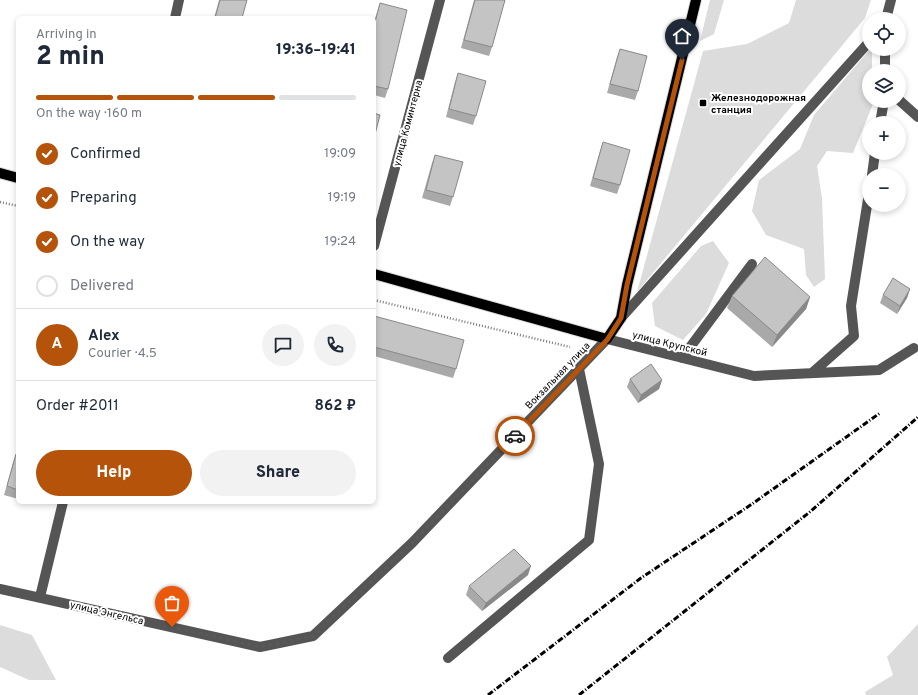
<!DOCTYPE html>
<html lang="en">
<head>
<meta charset="utf-8">
<style>
  body { margin:0; font-family:Overpass,sans-serif; background:#f2f2f3; color:#1f2937; height:100vh; display:flex; flex-direction:column; font-size:15px; white-space:nowrap }
  * { box-sizing:border-box; margin:0 }
  p { font-size:13px; color:#747a83 }
  .icon { flex:none; width:22px; height:22px; fill:none; stroke:currentColor; stroke-width:2; stroke-linecap:round; stroke-linejoin:round }
  .map { position:relative; flex:1; overflow:hidden }
  .sheet { position:absolute; left:16px; top:16px; width:360px; height:488px; display:flex; flex-direction:column; background:#fff; border-radius:6px; box-shadow:0 2px 6px #0003 }
  .sheet>* { flex:none }
  .tools { position:absolute; left:862px; top:12px; display:grid; gap:8px }
  .tools a { display:grid; place-items:center; width:44px; height:44px; border-radius:50%; background:#fff; box-shadow:0 2px 6px #0003; font-size:20px }
  .pin { position:absolute; display:grid; place-items:center; width:34px; height:34px; color:#fff; margin:-41px -17px; border-radius:50% 50% 50% 0; rotate:-45deg; box-shadow:0 0 4px #0007 }
  .pin .icon { rotate:45deg }
  .courier { position:absolute; display:grid; place-items:center; width:40px; height:40px; margin:-20px; border:3px solid #b45309; border-radius:50%; background:#fff; color:#222; box-shadow:0 1px 5px #0007 }
  .headline em { font-style:normal; font-weight:800 }
  .headline div { display:flex; flex-direction:column-reverse }
  .headline { display:flex; align-items:center; justify-content:space-between; height:68px; padding:0 20px }
  h1 { font-size:26px; font-weight:800; line-height:30px }
  .bar { display:grid; grid-template-columns:repeat(4,1fr); gap:6px 4px; align-content:center; height:48px; padding:0 20px }
  .bar i { height:5px; border-radius:3px; background:#e0e1e3 }
  .bar .on { background:#b45309 }
  .bar p { grid-column:span 4 }
  .line { display:flex; align-items:center; gap:10px; padding:0 20px; border-top:1px solid #e0e1e3 }
  .line div { flex:1 }
  .round { display:grid; place-items:center; flex:none; width:42px; height:42px; border-radius:21px; background:#f2f2f3 }
  ol { padding:0 20px; list-style:none }
  li { display:flex; align-items:center; gap:12px; height:44px }
  li p { margin-inline-start:auto }
  li .icon { padding:4px; border-radius:50%; background:#b45309; color:#fff; stroke-width:4 }
  li:last-child { color:#747a83 }
  li i { width:22px; height:22px; border:2px solid #e0e1e3; border-radius:50% }
  .cta { display:flex; gap:8px; margin-top:auto; padding:8px 20px }
  .cta a { flex:1; height:46px; border-radius:24px; background:#b45309; color:#fff; font-size:16px; font-weight:800; line-height:46px; text-align:center }
  .cta a+a { background:#f2f2f3; color:#1f2937 }
  .map>svg:first-child { display:block }
  .green { fill:#dcdcdc }
  .lines { fill:none; stroke-linecap:round; stroke-linejoin:round }
  .major-casing { stroke:#dbdbdb; stroke-width:12 }
  .path { stroke:#777; stroke-width:2.5; stroke-dasharray:1 2; stroke-linecap:butt }
  .minor { stroke:#555; stroke-width:10 }
  .major { stroke:#000; stroke-width:10 }
  .rail { stroke:#000; stroke-width:3; stroke-dasharray:6 2 1 2; stroke-linecap:butt }
  .wall { fill:#a9a9a9 }
  .shaded-wall { fill:#898989 }
  .building { fill:#c4c4c4; stroke:#898989 }
  .done { stroke:#595959; stroke-width:4; stroke-dasharray:0 7.2 }
  .route { stroke:#b45309; stroke-width:5 }
  .poi-dot { fill:#000; stroke:#fff; stroke-width:1.5 }
  .labels { text-anchor:middle; stroke-width:4; stroke-linejoin:round; paint-order:stroke }
  .poi-label { font-size:10px; font-weight:bold; fill:#000; stroke:#fff; text-anchor:start }
  .street-label { font-size:10px; fill:#000; stroke:#fff }
</style>
</head>
<body>
<div class="map">
<svg width="918" height="695" viewBox="0 0 918 695">
  <rect width="100%" height="100%" fill="#fff"/>
  <path class="green" d="M710 0H724L714 34 700 41Z
    M796 0H871L865 18 637 292 703 51 747 44 789 23Z
    M870 49H872V71H869V101H873V104L853 153 827 151 817 166 822 198 825 279 814 287 806 275 804 249 766 235 752 211 759 180 800 149 814 115Z
    M713 241 729 263 706 314 683 340 655 326 652 303 701 246Z
    M918 624V695H866L865 692 893 675 887 657Z
    M0 625 32 635 56 680H29L0 667Z"/>
  <g class="lines">
    <defs>
      <path id="major" d="M0 173 18 178
        M374 274 607 339 621 318 627 285 696 0"/>
    </defs>
    <use href="#major" class="major-casing"/>
    <path class="path" d="M0 202 18 206
      M374 300 570 347"/>
    <path class="minor" d="M175 18 179 0
      M886 19 891 0
      M885 49V71
      M899 100 918 117
      M880 123 884 101
      M872 175 875 153
      M374 246 440 0
      M621 318 869 42
      M682 358 752 264
      M812 373 854 336 851 306 869 193
      M0 589 260 647 313 636 412 543 607 339 754 376 879 370 914 348
      M40 597 63 502
      M448 658 589 540 599 464 579 369"/>
    <use href="#major" class="major"/>
    <path class="rail" d="M488 695 641 578 752 504 880 413
      M579 695 811 511 918 417"/>
  </g>
  <path class="wall" d="M219 0H247L242 18H214Z
    M474 0H505L492 47 489 56 461 48Z
    M380 3 388 89 385 98 374 95V22L377 12Z
    M620 49 638 91 635 100 607 93 617 57Z
    M458 73 476 116 473 125 446 117 455 82Z
    M603 142 620 185 617 194 590 186 600 151Z
    M435 155 453 197 450 206 422 198 432 163Z
    M910 289 907 298 897 314 880 303 883 295Z
    M732 296 810 297 806 309 772 347 727 308Z
    M374 316 456 369 453 378 374 356Z
    M630 379 662 380 659 389 638 403 627 387Z
    M16 454 18 455V499L4 495 13 463Z
    M528 575 482 611 466 595 469 586Z"/>
  <path class="shaded-wall" d="M910 289 907 298 897 314 900 306Z
    M810 297 806 309 772 347 777 335Z
    M662 380 659 389 638 403 641 395Z
    M531 566 528 575 482 611 486 603Z"/>
  <path class="building" d="M220 0H247L242 18H215Z
    M475 0H505L492 47 464 40Z
    M380 3 407 10 388 89 374 86V26Z
    M620 49 647 56 638 91 610 84Z
    M458 73 486 81 476 116 449 109Z
    M374 113 380 115 374 138Z
    M603 142 630 150 620 185 593 178Z
    M435 155 463 162 453 197 426 190Z
    M765 257 810 297 777 335 732 296Z
    M893 278 910 289 900 306 883 295Z
    M374 316 464 340 456 369 374 347Z
    M651 364 662 380 641 395 630 379Z
    M16 454 18 455V490L7 486Z
    M514 549 531 566 486 603 469 586Z"/>
  <g class="lines">
    <path class="done" d="M172 627 260 647 313 636 412 543 515 436"/>
    <path class="route" d="M515 436 607 340 621 318 627 285 682 60"/>
  </g>
  <rect class="poi-dot" x="699" y="99" width="8" height="8" rx="2"/>
  <g class="labels">
    <g class="poi-label">
      <text x="711" y="101">Железнодорожная<tspan x="711" dy="12">станция</tspan></text>
    </g>
    <g class="street-label">
      <text transform="translate(407 123) rotate(-75)" y="4">улица Коминтерна</text>
      <text transform="translate(670 343) rotate(14)" y="4">улица Крупской</text>
      <text transform="translate(557 375) rotate(-46)" y="4">Вокзальная улица</text>
      <text transform="translate(107 612) rotate(13)" y="4">улица Энгельса</text>
    </g>
  </g>
</svg>
<div class="tools">
<a><svg class="icon" aria-label="locate" viewBox="0 0 24 24"><circle cx="12" cy="12" r="6"/><path d="M12 2v4M12 18v4M2 12h4M18 12h4"/></svg></a>
<a><svg class="icon" aria-label="layers" viewBox="0 0 24 24"><path d="M12 4l9 5-9 5-9-5zM3 14l9 5 9-5"/></svg></a>
<a>+</a>
<a>−</a>
</div>
<div class="pin" style="left:172px;top:627px;background:#ea580c"><svg class="icon" aria-label="bag" viewBox="0 0 24 24"><path d="M5 8h14l-1 12H6zM9 8a3 3 0 0 1 6 0"/></svg></div>
<div class="pin" style="left:682px;top:60px;background:#1f2937"><svg class="icon" aria-label="home" viewBox="0 0 24 24"><path d="M3 11l9-7 9 7M6 9v11h12V9"/></svg></div>
<div class="courier" style="left:515px;top:436px"><svg class="icon" aria-label="car" viewBox="0 0 24 24"><path d="M5 17H2v-5l4-1 3-4h7l3 4 3 1v5h-3M9 17h6M6 11h13"/><circle cx="7" cy="17" r="2"/><circle cx="17" cy="17" r="2"/></svg></div>
<section class="sheet">
<div class="headline"><div><h1>2 min</h1><p>Arriving in</p></div><em>19:36–19:41</em></div>
<div class="bar"><i class="on"></i><i class="on"></i><i class="on"></i><i></i><p>On the way · 160 m</p></div>
<ol>
<li><svg class="icon" aria-label="check" viewBox="0 0 24 24"><path d="M5 12l5 5 9-10"/></svg>Confirmed<p>19:09</p></li>
<li><svg class="icon" aria-label="check" viewBox="0 0 24 24"><path d="M5 12l5 5 9-10"/></svg>Preparing<p>19:19</p></li>
<li><svg class="icon" aria-label="check" viewBox="0 0 24 24"><path d="M5 12l5 5 9-10"/></svg>On the way<p>19:24</p></li>
<li><i></i>Delivered</li>
</ol>
<div class="line" style="height:72px"><b class="round" style="background:#b45309;color:#fff">A</b><div><b>Alex</b><p>Courier · 4.5</p></div><a class="round"><svg class="icon" aria-label="chat" viewBox="0 0 24 24"><path d="M4 5h16v11H9l-5 4z"/></svg></a><a class="round"><svg class="icon" aria-label="phone" viewBox="0 0 24 24"><path d="M5 4h4l2 5-3 2q2 4 5 5l2-3 5 2v4C11 20 4 13 5 4z"/></svg></a></div>
<div class="line" style="height:52px"><div>Order #2011</div><b>862 ₽</b></div>
<div class="cta"><a>Help</a><a>Share</a></div>
</section>
</div>
</body>
</html>
